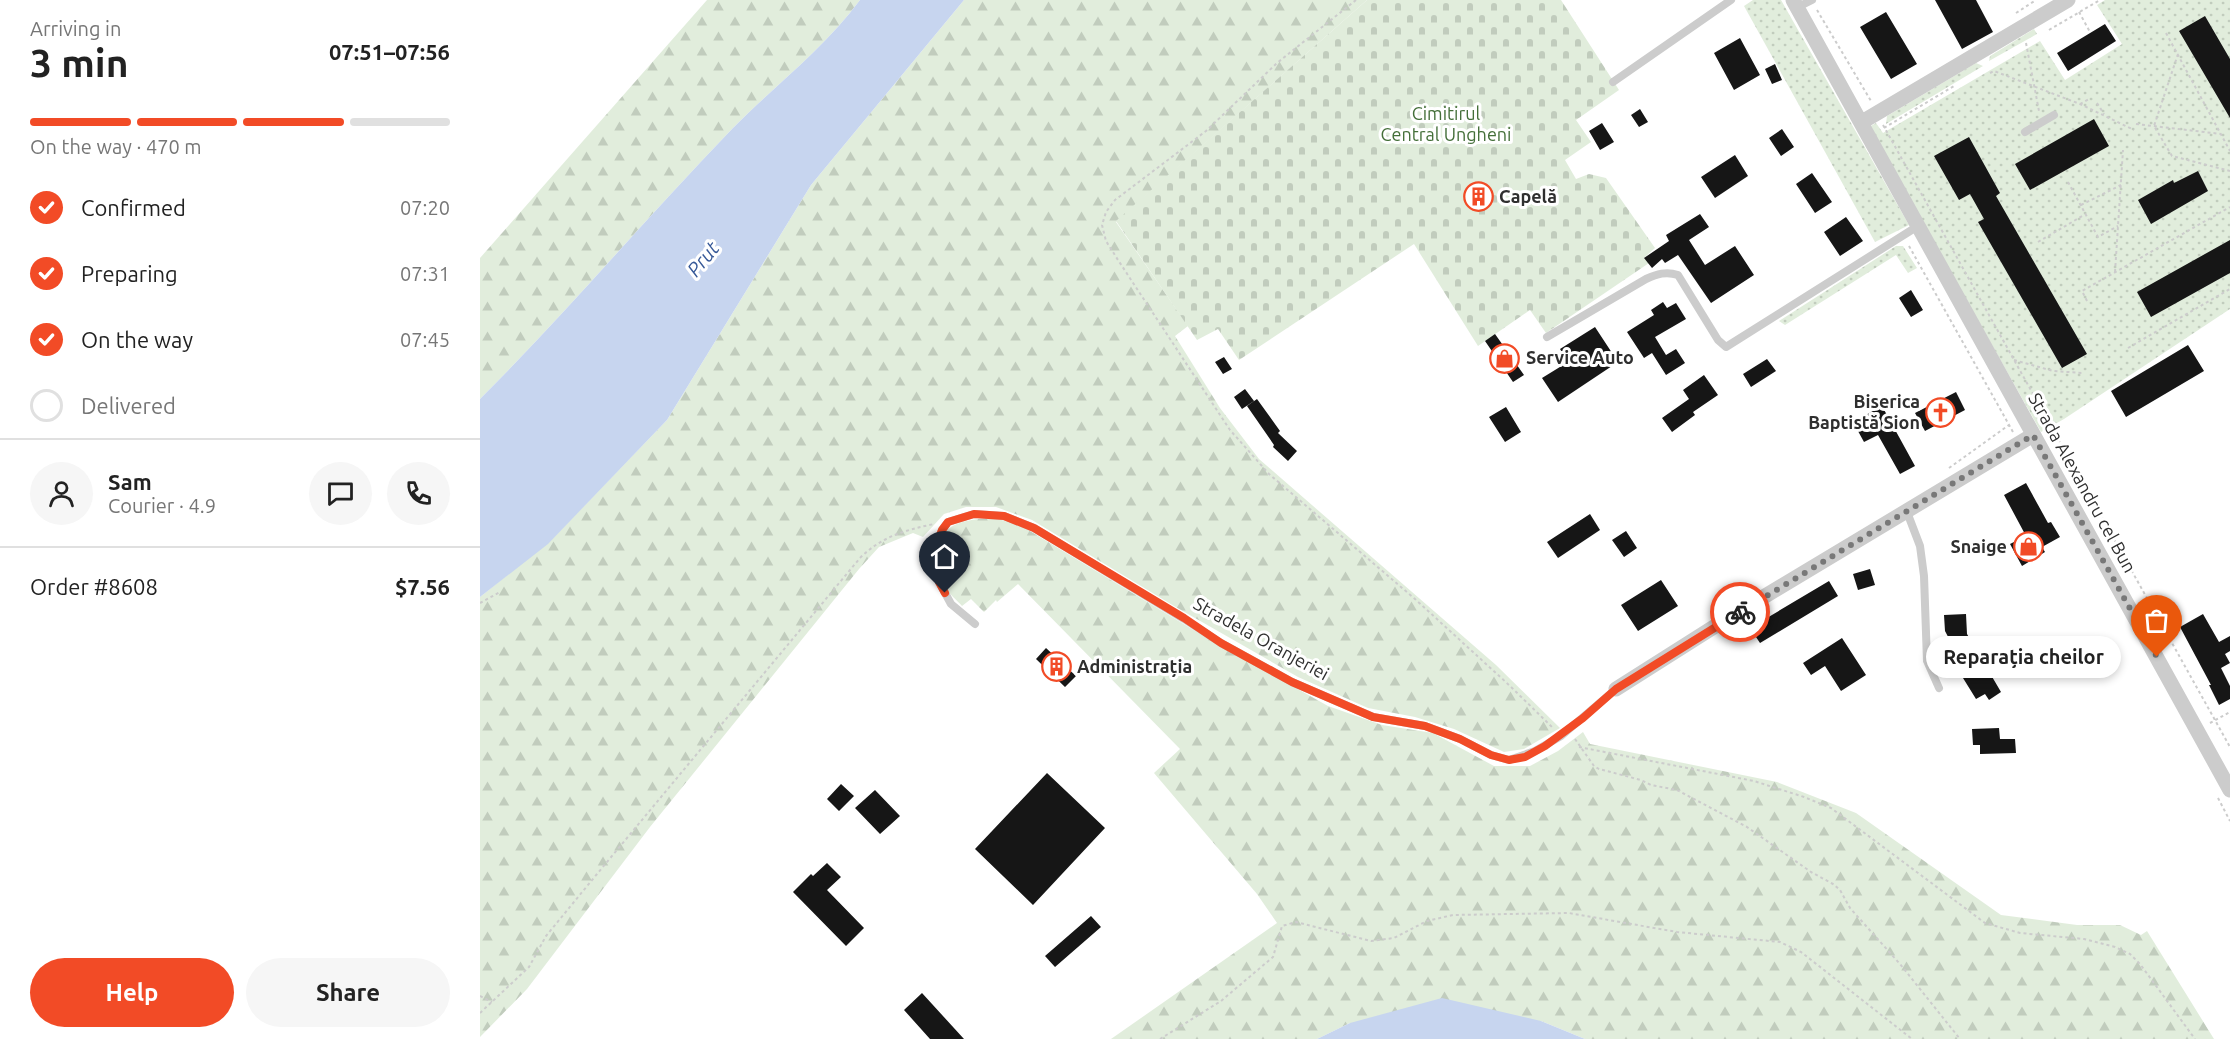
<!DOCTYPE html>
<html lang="en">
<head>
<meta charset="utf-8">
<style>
  body { margin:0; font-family:Ubuntu,sans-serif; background:#f6f6f6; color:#222; height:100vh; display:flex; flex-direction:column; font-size:22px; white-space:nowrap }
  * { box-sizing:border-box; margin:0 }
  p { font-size:20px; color:#767676 }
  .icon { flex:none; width:33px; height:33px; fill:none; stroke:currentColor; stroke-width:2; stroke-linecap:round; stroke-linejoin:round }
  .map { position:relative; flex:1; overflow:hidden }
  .panel { display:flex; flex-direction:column; background:#fff; width:480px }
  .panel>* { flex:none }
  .pin { position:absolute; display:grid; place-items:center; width:51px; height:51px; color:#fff; margin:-62px -26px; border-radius:50% 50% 50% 0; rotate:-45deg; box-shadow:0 0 6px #0007 }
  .pin .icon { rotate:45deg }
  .courier { position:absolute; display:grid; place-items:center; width:60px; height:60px; margin:-30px; border:4px solid #f24b26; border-radius:50%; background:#fff; color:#222; box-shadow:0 2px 8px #0007 }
  .bubble { position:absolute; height:42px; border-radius:21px; background:#fff; box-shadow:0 3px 9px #0003; font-size:20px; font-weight:700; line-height:42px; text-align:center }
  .head em { font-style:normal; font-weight:700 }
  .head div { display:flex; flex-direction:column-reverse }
  .head { display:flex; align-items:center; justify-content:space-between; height:102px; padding:0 30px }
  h1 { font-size:39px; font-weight:700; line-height:45px }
  .bar { display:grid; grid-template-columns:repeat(4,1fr); gap:9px 6px; align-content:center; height:72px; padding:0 30px }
  .bar i { height:8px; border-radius:4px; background:#e0e0e0 }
  .bar .active { background:#f24b26 }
  .bar p { grid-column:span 4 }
  .line { display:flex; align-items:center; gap:15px; padding:0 30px; border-top:2px solid #e0e0e0 }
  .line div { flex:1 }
  .round { display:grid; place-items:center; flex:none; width:63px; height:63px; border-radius:32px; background:#f6f6f6 }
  ol { padding:0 30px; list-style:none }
  li { display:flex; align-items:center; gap:18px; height:66px }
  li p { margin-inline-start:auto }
  li .icon { padding:6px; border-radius:50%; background:#f24b26; color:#fff; stroke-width:4 }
  li:last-child { color:#767676 }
  li i { width:33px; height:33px; border:3px solid #e0e0e0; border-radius:50% }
  .cta { display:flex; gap:12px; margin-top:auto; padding:12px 30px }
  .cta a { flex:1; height:69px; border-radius:36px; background:#f24b26; color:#fff; font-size:24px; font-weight:700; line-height:69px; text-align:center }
  .cta a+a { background:#f6f6f6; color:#222 }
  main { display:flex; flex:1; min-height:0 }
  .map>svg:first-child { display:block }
  .grass { fill:url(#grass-dots) }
  .forest { fill:url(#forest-firs) }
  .cemetery { fill:url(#cemetery-stones) }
  .water { fill:#c7d5ef }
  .building { fill:#161616 }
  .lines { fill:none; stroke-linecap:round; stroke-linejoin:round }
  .path { stroke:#ccc; stroke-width:2; stroke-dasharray:3 3; stroke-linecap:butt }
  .service { stroke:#ccc; stroke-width:8 }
  .minor { stroke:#ccc; stroke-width:15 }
  .done { stroke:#787878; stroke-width:6; stroke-dasharray:0 10.8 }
  .route { stroke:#f24b26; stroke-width:8 }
  .labels { text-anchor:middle; stroke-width:6; stroke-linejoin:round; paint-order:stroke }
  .park-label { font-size:18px; fill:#446f39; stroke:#fff }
  .poi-label { font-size:18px; font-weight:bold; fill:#2f2f2f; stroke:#fff; text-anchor:start }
  .street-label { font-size:18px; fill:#2f2f2f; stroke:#fff }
  .water-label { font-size:20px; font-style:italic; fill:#375998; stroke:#fff }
</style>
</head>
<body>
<main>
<section class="panel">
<div class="head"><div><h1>3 min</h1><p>Arriving in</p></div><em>07:51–07:56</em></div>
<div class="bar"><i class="active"></i><i class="active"></i><i class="active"></i><i></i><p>On the way · 470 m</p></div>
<ol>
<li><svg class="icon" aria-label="check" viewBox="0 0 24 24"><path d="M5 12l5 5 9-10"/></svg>Confirmed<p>07:20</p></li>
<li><svg class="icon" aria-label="check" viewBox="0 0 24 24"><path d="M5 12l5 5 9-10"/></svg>Preparing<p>07:31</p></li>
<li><svg class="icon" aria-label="check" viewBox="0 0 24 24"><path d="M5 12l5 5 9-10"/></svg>On the way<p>07:45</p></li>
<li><i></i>Delivered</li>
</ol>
<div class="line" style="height:108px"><a class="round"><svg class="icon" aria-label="person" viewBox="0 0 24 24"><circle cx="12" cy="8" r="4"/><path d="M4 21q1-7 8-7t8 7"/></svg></a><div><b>Sam</b><p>Courier · 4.9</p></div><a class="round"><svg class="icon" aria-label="chat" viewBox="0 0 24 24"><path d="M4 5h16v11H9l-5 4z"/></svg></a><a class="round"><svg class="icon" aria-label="phone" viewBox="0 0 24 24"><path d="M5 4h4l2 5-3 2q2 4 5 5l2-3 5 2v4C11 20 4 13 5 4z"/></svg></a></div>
<div class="line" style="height:78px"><div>Order #8608</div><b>$7.56</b></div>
<div class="cta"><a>Help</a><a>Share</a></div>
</section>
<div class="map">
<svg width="1750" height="1039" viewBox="0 0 1750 1039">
  <defs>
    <pattern id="grass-dots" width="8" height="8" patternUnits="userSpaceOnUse" patternTransform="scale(1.5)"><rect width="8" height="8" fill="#e1eddc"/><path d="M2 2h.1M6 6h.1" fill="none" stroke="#c1ccbd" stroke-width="1.8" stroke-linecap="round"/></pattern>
    <pattern id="forest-firs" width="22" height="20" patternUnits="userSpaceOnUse" patternTransform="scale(1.5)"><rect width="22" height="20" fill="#e1eddc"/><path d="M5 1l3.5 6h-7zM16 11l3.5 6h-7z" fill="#c1ccbd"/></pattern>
    <pattern id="cemetery-stones" width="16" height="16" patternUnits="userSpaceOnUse" patternTransform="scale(1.5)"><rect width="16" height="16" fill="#e1eddc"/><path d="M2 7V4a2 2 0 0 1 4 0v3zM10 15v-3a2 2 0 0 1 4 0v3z" fill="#c1ccbd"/></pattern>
  </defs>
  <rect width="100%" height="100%" fill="#fff"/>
  <path class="grass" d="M1273 0H1301L1429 225 1395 242 1264 6Z
    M1625 0H1750V309L1584 419 1561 432 1389 127 1396 123 1403 133 1560 41 1585 80 1642 44 1617 5Z
    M1554 29 1557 34 1509 61 1510 56Z
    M1496 63 1503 66 1406 124 1407 116Z
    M1416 246H1423L1437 268 1428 273 1416 255 1305 325 1299 321Z"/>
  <path class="forest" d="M227 0H380C344 49 294 86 252 129 166 218 87 312 0 399V258Z
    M484 0H887L636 222 708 326 695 336 740 408 779 459 1016 665 1080 728 1044 749 1024 752 974 729 935 717 888 708 818 677 694 606 552 520 516 507H486L464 514 443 537 433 533 399 547 379 569 170 827 47 989 0 1037V597L73 538 187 420 331 185Z
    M498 519H519L545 528 730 640 848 706 902 725 953 733 1014 766H1050L1078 751 1103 732 1110 744 1297 782 1376 813 1521 915 1597 925H1640L1661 935 1667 931 1734 1039H1105L1061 1021 870 1023 837 1039H631L797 923 777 894 674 773 700 749 538 584 517 602 516 600 504 612 491 599 482 606C477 600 470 595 466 588 457 573 453 538 471 527 479 522 490 520 498 519Z"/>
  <path class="cemetery" d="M887 0H1081L1139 90 1096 120 1111 142 1085 160 1096 179 1109 174 1126 178 1175 248 1164 258 1169 263 1066 333 1050 310 998 346 934 244 759 360 738 329 717 340 636 221Z"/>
  <path class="water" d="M380 0H484L331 185 187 420 68 544 0 597V399C87 312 166 218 252 129 294 86 344 49 380 0Z
    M962 998 1061 1021 1105 1039H837L870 1023Z"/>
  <path class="building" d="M1455 0H1496L1513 32 1482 49Z
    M1406 12 1437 64 1411 79 1380 27Z
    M1725 16 1750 59V118L1699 31Z
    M1625 24 1636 41 1588 71 1577 53Z
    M1260 38 1280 75 1254 90 1234 53Z
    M1295 64 1302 80 1292 84 1285 69Z
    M1160 109 1168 122 1159 127 1151 115Z
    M1614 119 1629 146 1550 190 1535 164Z
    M1122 123 1134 142 1120 150 1109 131Z
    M1302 129 1314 147 1301 156 1289 138Z
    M1489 137 1520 193 1516 196 1607 354 1582 368 1498 222 1504 219 1490 194 1479 200 1454 156Z
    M1255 155 1268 176 1235 198 1221 177Z
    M1718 171 1728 191 1671 224 1658 200 1693 180 1694 183Z
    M1332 173 1352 202 1335 213 1316 184Z
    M1003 184 1012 199 993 210 984 196Z
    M1220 214 1229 227 1209 240 1225 265 1255 246 1274 275 1231 303 1198 255 1185 263 1182 259 1172 268 1164 258 1189 241 1186 235Z
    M1366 217 1383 241 1360 256 1344 232Z
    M1750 240V273L1671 317 1657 292Z
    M1431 290 1443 310 1431 317 1419 298Z
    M1183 302 1187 308 1196 303 1206 319 1175 337 1186 355 1196 349 1205 363 1186 375 1172 353 1164 358 1147 332 1174 315 1171 310Z
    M1115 327 1138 362 1078 402 1062 378 1088 362 1080 349Z
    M1015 334 1044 375 1033 382 1005 341Z
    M1708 345 1724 371 1646 417 1631 391Z
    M744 357 752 369 743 374 735 362Z
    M1287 359 1296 371 1271 387 1263 374Z
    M1224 375 1238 395 1213 412 1215 415 1192 432 1182 418 1209 399 1203 390Z
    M765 389 774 401 762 409 754 397Z
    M1476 392 1485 410 1445 431 1435 413Z
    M777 399 800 431 798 433 817 451 808 461 793 447 794 445 767 406Z
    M1402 406 1435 466 1420 474 1398 435 1384 442 1373 422Z
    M1026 407 1041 432 1025 442 1009 417Z
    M1546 483 1568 523 1571 522 1580 537 1562 547 1565 552 1542 566 1530 544 1546 536 1524 495Z
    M1110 514 1120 530 1078 558 1067 542Z
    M1146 531 1157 548 1144 557 1132 540Z
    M1390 569 1395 585 1378 590 1373 574Z
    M1181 580 1198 606 1158 631 1141 605Z
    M1349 581 1358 596 1280 643 1270 628Z
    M1486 614 1487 634 1521 692 1509 700 1505 694 1496 699 1483 678 1488 675 1465 631 1464 615Z
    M1723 614 1739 642 1750 636V651L1745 654 1750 663 1741 668 1750 686V699L1739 705 1729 685H1731L1700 627Z
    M1362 638 1386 675 1361 691 1345 666 1331 675 1323 663Z
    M566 648 596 676 585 687 556 659Z
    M1519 728 1520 739H1535L1536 753 1500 754V745H1493L1492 729Z
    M567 773 625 828 553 905 495 849Z
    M361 784 374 796 359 811 347 799Z
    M395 790 420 816 400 834 375 808Z
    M347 863 361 877 347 890 384 928 366 946 313 892 331 874 333 876Z
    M611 916 621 927 575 967 565 956Z
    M442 993 484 1039H450L424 1010Z"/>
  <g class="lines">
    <path class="path" d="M876 0 797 63 726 131 635 200 626 212 622 225 626 241 638 260 750 430 789 474 935 599 1029 685 1074 729
      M1337 10 1391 101
      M1599 12 1610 32
      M1536 13 1556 0
      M1569 30 1620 0
      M1686 33 1750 151
      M1546 43 1559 111
      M1698 54 1674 126 1692 156 1750 171
      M1510 73 1514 71 1600 104 1654 130
      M1617 103 1624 114
      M1600 104 1609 99
      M1656 124 1741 134
      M1403 125 1750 747
      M1404 128 1474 86
      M1588 182 1618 237 1638 226
      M1601 205 1641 185
      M1558 242 1604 215
      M1429 246 1533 432
      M1635 272 1643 150
      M1607 301 1602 291 1750 207
      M1648 348 1750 289
      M1534 360 1573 371 1603 373
      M1469 468 1529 425
      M0 603 20 592
      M1730 723 1750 712
      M1095 739 1114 766 1119 769 1161 780 1171 785 1197 790 1267 827 1331 872 1353 884 1360 890 1370 908 1420 964 1480 1039
      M1099 747 1274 781 1324 797 1351 808 1505 923 1540 933 1604 939 1635 947 1650 954 1660 964 1715 1039
      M1738 798 1750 821
      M0 996 12 1002
      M0 1013 49 967 66 936 117 874 380 558C401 537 425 530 454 524
      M680 1039 741 1001 793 957 802 926 816 922 891 941 914 938 947 921 973 915 1089 913 1197 932 1300 942 1321 952 1432 1039"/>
    <path class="service" d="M1318 7 1332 0
      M1133 82 1251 0
      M1545 132 1574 115
      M1067 337 1166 279C1177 274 1186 271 1198 275L1238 340 1246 347 1438 226
      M1427 512 1440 546 1444 576 1447 661 1459 688
      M495 624 471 604 459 582 455 562 457 543 462 530 468 522 494 514 524 516 554 528 704 619 741 643 812 682 893 717 945 726 980 739 1011 755 1029 760 1055 751 1081 736 1136 689"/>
    <path class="minor" d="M1313 0 1750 790
      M1382 122 1588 0
      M1136 689 1237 625 1553 435"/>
  </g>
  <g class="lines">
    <path class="done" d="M1260 612 1553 435 1677 657"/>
    <path class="route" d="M465 593 459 582 455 562 457 543 462 530 468 522 494 514 524 516 554 528 704 618 741 643 812 682 893 717 945 726 980 739 1011 755 1029 760 1045 757 1065 746 1103 718 1136 689 1260 612"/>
  </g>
  <defs>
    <symbol id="building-ring" viewBox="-11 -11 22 22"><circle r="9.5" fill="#fff" stroke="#f24b26" stroke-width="1.5"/><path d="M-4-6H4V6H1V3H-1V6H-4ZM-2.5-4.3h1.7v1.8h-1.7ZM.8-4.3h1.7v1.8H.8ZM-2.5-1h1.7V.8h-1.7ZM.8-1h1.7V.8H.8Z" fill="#f24b26"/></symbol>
    <symbol id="shop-ring" viewBox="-11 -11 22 22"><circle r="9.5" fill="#fff" stroke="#f24b26" stroke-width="1.5"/><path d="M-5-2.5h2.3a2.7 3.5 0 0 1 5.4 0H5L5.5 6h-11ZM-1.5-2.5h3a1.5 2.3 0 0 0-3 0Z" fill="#f24b26"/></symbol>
    <symbol id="church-ring" viewBox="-11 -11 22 22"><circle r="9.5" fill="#fff" stroke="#f24b26" stroke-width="1.5"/><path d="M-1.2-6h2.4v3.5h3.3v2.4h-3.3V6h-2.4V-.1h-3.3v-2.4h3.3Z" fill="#f24b26"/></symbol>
  </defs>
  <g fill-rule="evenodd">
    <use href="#building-ring" x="982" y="180" width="33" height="33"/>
    <use href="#shop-ring" x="1008" y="342" width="33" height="33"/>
    <use href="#church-ring" x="1444" y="396" width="33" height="33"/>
    <use href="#shop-ring" x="1532" y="530" width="33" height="33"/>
    <use href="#building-ring" x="560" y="650" width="33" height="33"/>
  </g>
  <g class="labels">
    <g class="park-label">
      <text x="966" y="120">Cimitirul<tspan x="966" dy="21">Central Ungheni</tspan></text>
    </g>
    <g class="poi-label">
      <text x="1019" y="203">Capelă</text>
      <text x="1046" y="364">Service Auto</text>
      <text x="1440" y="408" text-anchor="end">Biserica<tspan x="1440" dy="21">Baptistă Sion</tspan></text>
      <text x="1527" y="553" text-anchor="end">Snaige</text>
      <text x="597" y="673">Administrația</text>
    </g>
    <g class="street-label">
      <text transform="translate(1602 483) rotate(61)" y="6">Strada Alexandru cel Bun</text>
      <text transform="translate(781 639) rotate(29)" y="6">Stradela Oranjeriei</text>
    </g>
    <g class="water-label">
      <text transform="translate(223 259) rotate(-51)" y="7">Prut</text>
    </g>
  </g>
</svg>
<div class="pin" style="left:1677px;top:657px;background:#ea580c"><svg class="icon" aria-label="bag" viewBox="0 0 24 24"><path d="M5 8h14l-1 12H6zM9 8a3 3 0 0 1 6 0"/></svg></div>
<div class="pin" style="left:465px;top:593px;background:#1f2937"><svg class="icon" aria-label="home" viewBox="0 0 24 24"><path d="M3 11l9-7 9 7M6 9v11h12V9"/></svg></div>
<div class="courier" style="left:1260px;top:612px"><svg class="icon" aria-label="bike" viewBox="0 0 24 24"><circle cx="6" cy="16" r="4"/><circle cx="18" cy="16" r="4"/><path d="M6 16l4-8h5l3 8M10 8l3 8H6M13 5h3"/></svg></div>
<div class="bubble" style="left:1446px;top:636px;width:195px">Reparația cheilor</div>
</div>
</main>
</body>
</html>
